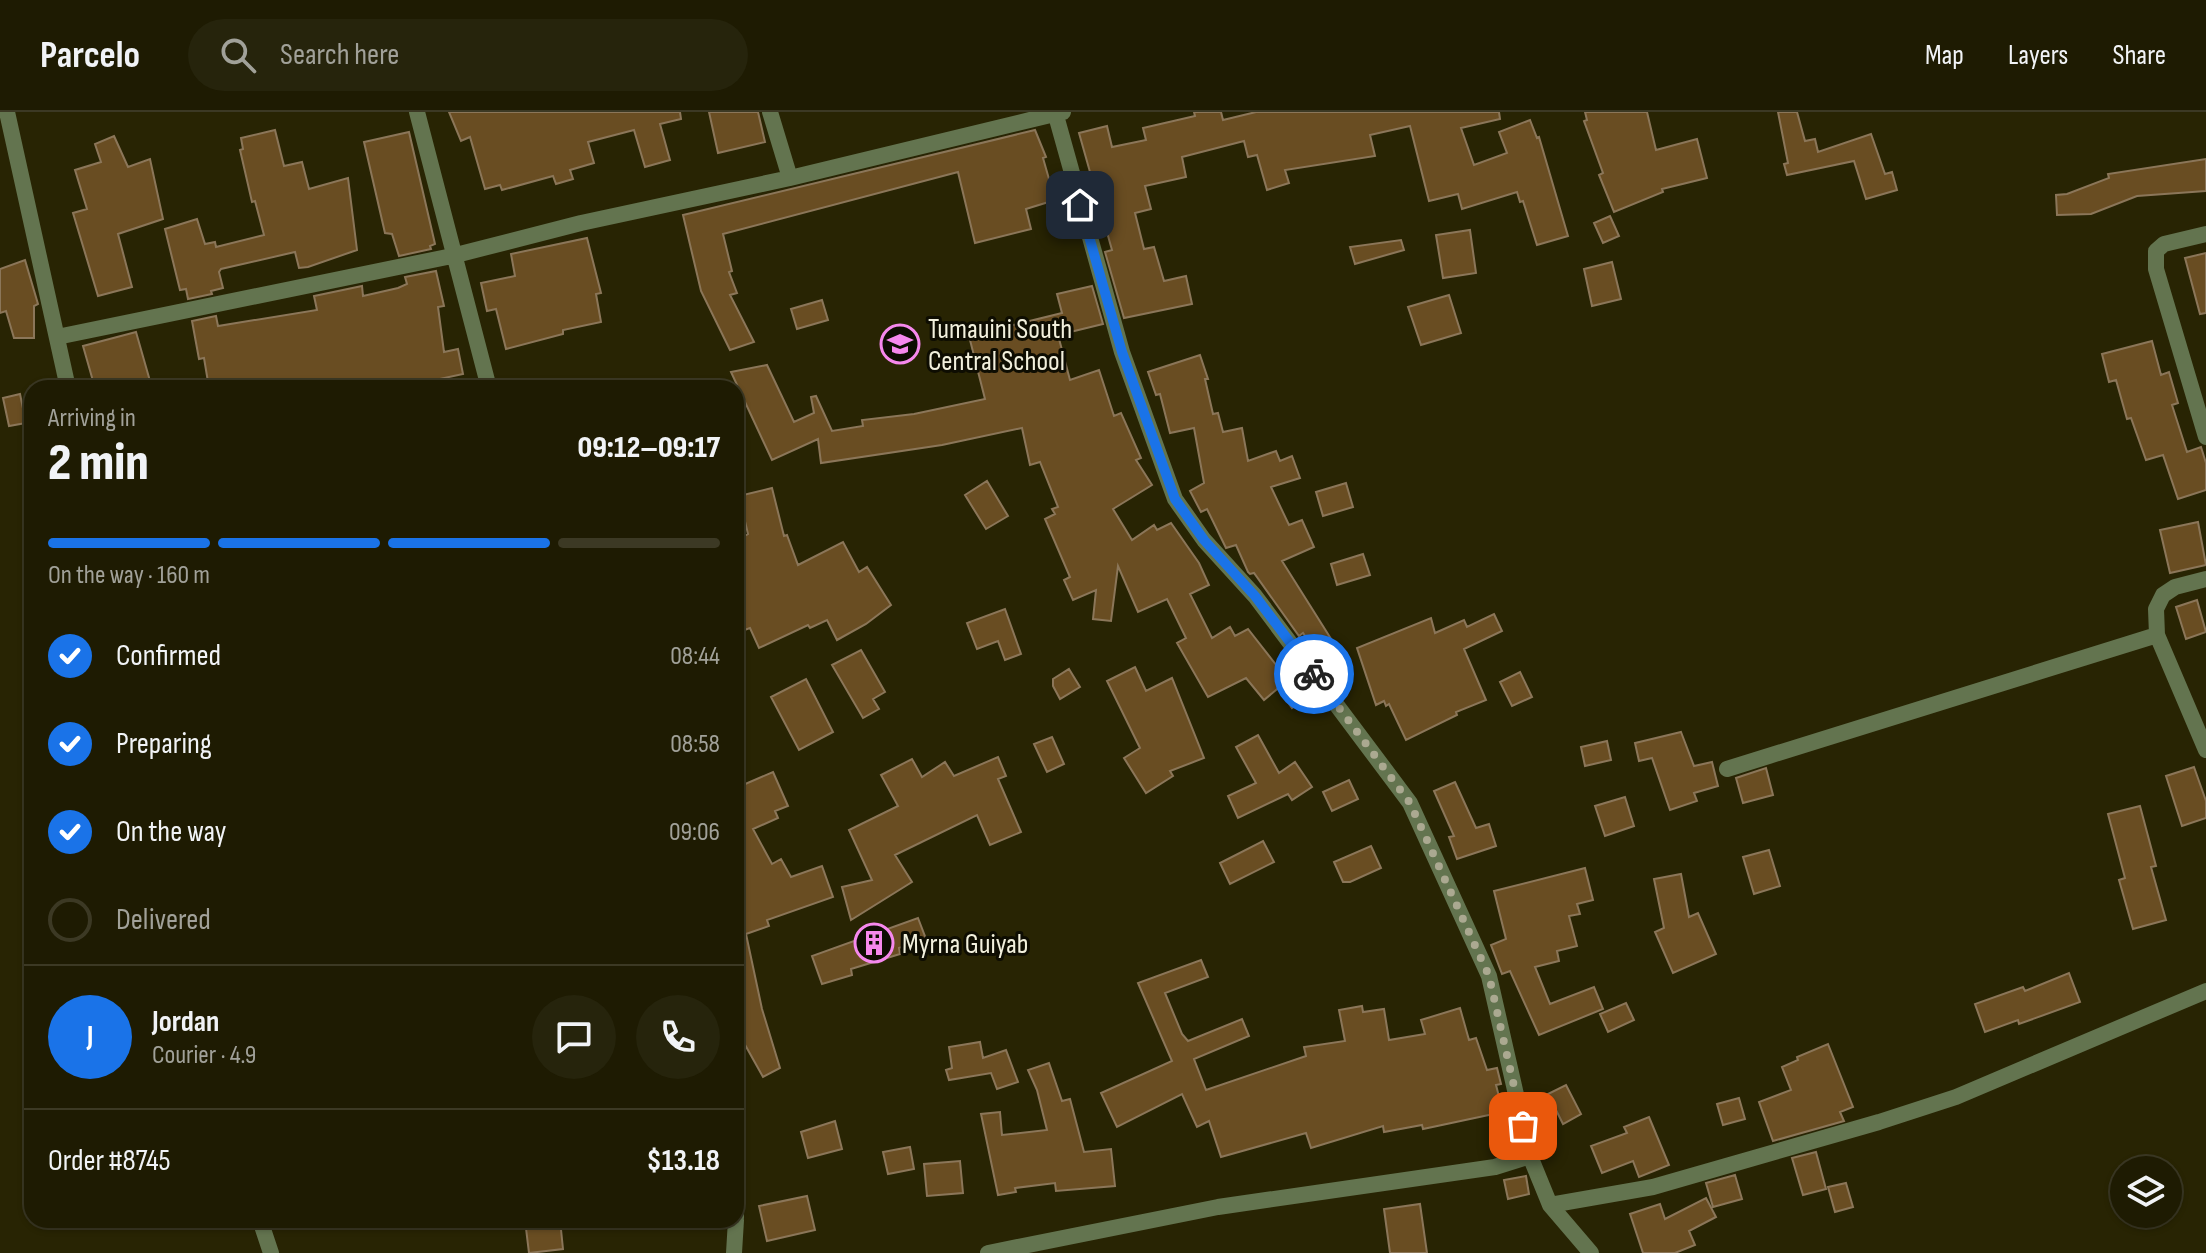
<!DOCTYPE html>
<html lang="en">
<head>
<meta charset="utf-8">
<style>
  body { margin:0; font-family:"Sofia Sans Condensed",sans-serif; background:#26240c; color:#f1f3f6; height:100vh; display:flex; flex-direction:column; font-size:30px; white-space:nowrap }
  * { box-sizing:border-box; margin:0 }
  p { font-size:26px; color:#a1a199 }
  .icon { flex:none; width:44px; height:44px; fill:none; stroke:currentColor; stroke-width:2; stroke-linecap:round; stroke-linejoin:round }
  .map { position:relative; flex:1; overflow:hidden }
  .panel { position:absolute; left:24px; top:268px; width:720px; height:848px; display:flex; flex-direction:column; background:#1e1b02; border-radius:24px; box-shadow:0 2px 6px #0004,0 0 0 2px #3c3924 }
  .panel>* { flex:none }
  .tools { position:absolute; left:2110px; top:1044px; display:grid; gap:16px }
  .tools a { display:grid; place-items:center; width:72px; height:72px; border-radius:50%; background:#1e1b02; box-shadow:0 2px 6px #0004,0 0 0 2px #3c3924; font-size:40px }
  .pin { position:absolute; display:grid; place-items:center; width:68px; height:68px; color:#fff; margin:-34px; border-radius:16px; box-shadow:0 4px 12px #0006 }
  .courier { position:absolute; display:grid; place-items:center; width:80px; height:80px; margin:-40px; border:6px solid #1a73e8; border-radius:50%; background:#fff; color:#222; box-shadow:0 2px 10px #0007 }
  .summary em { font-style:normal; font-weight:800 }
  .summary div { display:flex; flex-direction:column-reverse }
  .summary { display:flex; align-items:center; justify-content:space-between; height:136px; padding:0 24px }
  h1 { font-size:52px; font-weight:800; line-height:60px }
  .bar { display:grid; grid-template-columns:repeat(4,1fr); gap:12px 8px; align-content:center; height:96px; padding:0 24px }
  .bar i { height:10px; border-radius:6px; background:#3c3924 }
  .bar .selected { background:#1a73e8 }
  .bar p { grid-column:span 4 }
  .line { display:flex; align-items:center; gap:20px; padding:0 24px; border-top:2px solid #3c3924 }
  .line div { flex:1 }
  .round { display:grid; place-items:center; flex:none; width:84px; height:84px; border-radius:42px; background:#26240c }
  ol { padding:0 24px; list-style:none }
  li { display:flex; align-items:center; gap:24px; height:88px }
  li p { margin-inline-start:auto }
  li .icon { padding:8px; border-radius:50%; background:#1a73e8; color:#fff; stroke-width:4 }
  li:last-child { color:#a1a199 }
  li i { width:44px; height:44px; border:4px solid #3c3924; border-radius:50% }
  header { display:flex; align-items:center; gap:48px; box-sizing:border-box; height:112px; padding:0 40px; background:#1e1b02; border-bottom:2px solid #3c3924 }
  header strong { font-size:38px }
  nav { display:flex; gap:44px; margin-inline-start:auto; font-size:28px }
  .search { width:560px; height:72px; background:#26240c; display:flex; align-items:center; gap:20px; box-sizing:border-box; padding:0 28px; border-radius:44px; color:#a1a199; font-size:30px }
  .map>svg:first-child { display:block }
  .building { fill:#694d22; stroke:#8b7659; stroke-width:2 }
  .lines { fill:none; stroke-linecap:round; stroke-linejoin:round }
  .street { stroke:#63744f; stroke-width:16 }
  .done { stroke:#aba991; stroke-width:8; stroke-dasharray:0 14.4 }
  .route { stroke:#1a73e8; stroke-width:10 }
  .labels { text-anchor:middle; stroke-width:6; stroke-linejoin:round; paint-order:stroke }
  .poi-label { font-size:28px; fill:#f2f0dd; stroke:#0e0d02; text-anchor:start }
</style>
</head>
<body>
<header>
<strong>Parcelo</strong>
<div class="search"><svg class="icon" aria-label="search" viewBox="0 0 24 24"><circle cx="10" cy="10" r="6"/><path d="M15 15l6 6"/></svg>Search here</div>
<nav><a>Map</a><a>Layers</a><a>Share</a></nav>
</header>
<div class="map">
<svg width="2206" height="1141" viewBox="0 0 2206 1141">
  <rect width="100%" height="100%" fill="#282403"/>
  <path class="building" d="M449 0H680L681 7 660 12 670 48 645 55 634 18 588 30 594 51 570 58 573 67 556 72 553 64 502 78 500 73 485 77 470 25 461 29Z
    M709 0H758L765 30 718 41Z
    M1194 0H1221L1223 8 1256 0H1499L1500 7 1461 16 1474 53 1507 41 1499 20 1530 8 1537 26 1539 25 1568 124 1537 133 1523 89 1520 90 1517 80 1462 97 1458 82 1429 89 1410 14 1370 23 1375 44 1285 58 1289 71 1267 78 1257 43 1248 45 1244 29 1182 45 1186 65 1145 74 1151 97 1135 101 1144 137 1154 135 1164 169 1186 164 1192 192 1124 206 1105 140 1112 138 1079 21 1107 14 1112 35 1146 28 1143 16 1195 4Z
    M1585 0H1647L1656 38 1697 27 1707 66 1662 77 1663 80 1614 100 1599 63 1603 61 1584 9 1587 8Z
    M1778 0H1797L1805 29 1815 27 1818 40 1871 22 1885 62 1892 60 1897 78 1866 87 1854 49 1787 63 1784 52 1788 51Z
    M275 18 284 54 302 50 309 77 348 66 357 138 308 155 299 156 295 140 221 157 219 160 223 176 211 179 212 182 188 187 186 177 180 178 165 117 197 107 205 132 215 130 216 135 264 123 255 89 252 90 240 38 243 37 241 26Z
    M1035 18 1046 45 1043 46 1055 88 1026 97 1031 117 975 131 958 60 723 122 732 159 729 160 737 181 730 183 754 230 730 238 701 179 683 103Z
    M409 20 435 132 430 134 431 137 399 144 392 122 385 121 364 30Z
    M114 24 128 55 150 47 163 107 118 122 132 175 98 184 73 101 87 97 75 58 101 50 95 32Z
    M2206 47V79L2137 84 2091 102 2057 103 2056 83 2067 82 2109 66 2108 62Z
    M1610 104 1619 124 1603 131 1594 111Z
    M1470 118 1476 161 1443 166 1436 123Z
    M587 126 601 181 596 182 601 210 563 218V222L506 237 496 197 487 199 481 171 515 164 511 142Z
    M1401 128 1404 138 1355 152 1350 135Z
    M2206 141V201L2200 202 2185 146Z
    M25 148 38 192 34 194V226H14L6 199 0 201V157Z
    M1612 150 1621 187 1592 194 1584 157Z
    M436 159 444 194 438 195 444 240 458 237 463 262 435 268 436 274 426 276H209L204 246 199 247 192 209 216 204 218 214 317 198 314 184 362 174 363 184 398 176 407 172 405 165Z
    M1092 174 1103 212 1058 223 1070 268 1099 258 1114 304 1121 301 1141 346 1136 348 1152 373 1113 397 1132 428 1154 413 1157 418 1171 411 1199 451 1209 473 1190 482 1212 526 1230 515 1235 524 1248 517 1288 568 1264 588 1246 566 1208 585 1177 531 1186 526 1167 487 1138 500 1118 454 1111 509 1093 507 1096 478 1073 488 1064 468 1070 465 1045 407 1055 402 1052 397 1058 395 1040 350 1030 353 1022 316 942 333 821 351 818 327 772 348 731 260 767 253 794 310 814 301 811 285 816 284 832 319 863 314 862 308 914 302 985 287 969 224 1062 201 1057 182Z
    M1449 183 1461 221 1421 233 1408 195Z
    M822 188 828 208 797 217 791 197Z
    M136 220 152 276H95L83 234Z
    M2152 229 2161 263 2169 260 2178 291 2172 293 2187 340 2201 335 2206 351V378L2178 387 2163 343 2146 348 2131 306 2127 307 2116 268 2109 270 2102 242Z
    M1200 243 1208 267H1205L1213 302 1218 301 1223 320 1242 316 1248 349 1276 339 1280 349 1292 344 1300 366 1271 375 1289 413 1302 408 1314 435 1282 449 1333 530 1317 541 1303 521 1299 524 1254 461 1250 462 1248 460 1236 433 1226 436 1207 397 1201 400 1190 379 1204 371 1194 316 1170 321 1160 282 1156 283 1148 260Z
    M20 282 26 311 9 314 3 286Z
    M987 369 1008 404 986 417 965 383Z
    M1346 371 1353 395 1323 404 1316 380Z
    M772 376 784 424 787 423 798 453 843 430 859 460 867 455 891 493 866 512 837 528 827 508 810 516 808 513 759 536 750 516 736 521V429L748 422 739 384Z
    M2198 410 2206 453 2170 461 2160 418Z
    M1363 442 1370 463 1337 473 1331 452Z
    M2197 488 2206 520 2186 527 2176 495Z
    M1005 497 1021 542 1005 548 998 529 977 537 967 511Z
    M1494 502 1502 519 1464 537 1486 588 1456 600 1457 603 1406 628 1389 592 1386 594 1384 589 1376 593 1357 536 1431 506 1435 521 1464 508 1467 515Z
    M861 538 885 580 873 587 879 597 863 606 832 553Z
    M1135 555 1146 579 1172 566 1204 646 1170 659 1173 664 1146 681 1124 646 1140 636 1107 569Z
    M1069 557 1080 575 1060 587 1053 574V567Z
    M1520 560 1532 585 1512 594 1500 570Z
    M806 567 833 620 799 638 771 585Z
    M1294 568 1306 585 1292 596 1280 579Z
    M1681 620 1694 654 1712 650 1718 674 1694 681 1697 689 1670 698 1652 646 1639 649 1635 631Z
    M1258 623 1279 661 1295 650 1312 675 1292 688 1288 682 1238 706 1228 684 1256 671 1236 635Z
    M1052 625 1064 652 1047 660 1034 632Z
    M1607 629 1611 648 1585 654 1581 635Z
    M998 645 1006 664 998 667 1021 720 990 733 977 703 895 743 912 770 851 808 842 775 872 768 849 718 898 694 881 663 912 647 922 665 945 650 954 664Z
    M2194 655 2206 689V706L2182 714 2166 664Z
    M1766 656 1773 683 1743 691 1736 666Z
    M773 660 788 694 775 699 778 706 753 717 772 752 781 747 791 765 822 754 833 785 767 808 769 814 746 822 762 897 780 956 763 965 744 931 736 933V676Z
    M1349 668 1358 687 1332 699 1323 680Z
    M1455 670 1476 716 1489 712 1496 734 1457 747 1449 725 1454 724 1434 679Z
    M1625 685 1634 714 1605 724 1595 694Z
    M2140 694 2156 754 2151 755 2166 808 2133 817 2119 768 2125 766 2108 702Z
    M1263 729 1274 750 1230 772 1220 751Z
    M1371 734 1381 756 1350 770H1343L1334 750Z
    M1769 738 1780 774 1754 782 1743 745Z
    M1585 756 1593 788 1577 792 1580 802 1569 804 1577 834 1557 839 1559 849 1535 855 1550 892 1594 875 1603 897 1539 923 1510 859 1502 862 1491 833 1506 827 1494 779Z
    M1681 762 1689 805 1698 801 1716 842 1673 861 1655 820 1664 816 1654 767Z
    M918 806 926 827 899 836 900 842 851 857 852 863 822 872 812 844Z
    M1201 848 1208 865 1165 881 1182 922 1188 929 1242 907 1249 924 1194 947 1206 978 1306 944 1304 935 1345 929 1339 898 1362 894 1363 900 1384 897 1389 928 1425 922 1421 908 1460 896 1469 928 1476 926 1487 958 1497 956 1501 972 1496 973 1503 1000 1423 1017 1422 1013 1384 1020 1383 1014 1311 1036 1306 1021 1221 1045 1209 1009 1197 1015 1182 982 1117 1015 1101 981 1172 949 1138 871Z
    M2069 861 2080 890 2019 912 2018 908 1985 920 1975 892 2023 875 2025 879Z
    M1626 891 1634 908 1608 920 1600 902Z
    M980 930 983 946 1006 938 1018 970 997 977 991 961 949 968 946 958 952 956 949 935Z
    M1828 932 1853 995 1840 1000 1844 1009 1773 1029 1759 990 1791 978 1782 955 1798 948 1797 945Z
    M1049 951 1062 989 1070 987 1084 1040 1111 1037 1115 1074 1056 1079 1055 1071 1015 1076 1016 1080 998 1083 981 1002 1000 1000 1002 1023 1047 1018 1037 978 1028 958Z
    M1566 973 1581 1002 1563 1012 1548 982Z
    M1739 986 1745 1007 1723 1013 1717 992Z
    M1649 1005 1669 1053 1639 1065 1633 1049 1602 1061 1591 1034 1627 1021 1624 1015Z
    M835 1009 842 1037 808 1046 801 1020Z
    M910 1035 914 1057 888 1062 883 1040Z
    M1816 1040 1826 1077 1803 1083 1792 1046Z
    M960 1049 963 1081 927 1084 924 1052Z
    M1735 1063 1742 1087 1713 1095 1706 1071Z
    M1526 1064 1529 1082 1508 1087 1504 1068Z
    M1846 1071 1853 1095 1835 1100 1828 1075Z
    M807 1084 815 1118 767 1129 759 1094Z
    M1706 1086 1716 1105 1689 1119 1695 1133 1675 1141H1643L1630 1102 1660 1092 1665 1107Z
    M1420 1092 1427 1141H1390L1384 1097Z
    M525 1108H560L563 1137 529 1141Z"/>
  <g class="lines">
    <path class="street" d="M7 0 68 276
      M417 0 489 276
      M770 0 790 66 1063 0
      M1055 0 1122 240 1175 387 1204 428 1255 484 1410 691 1489 864 1530 1044 1550 1093 1591 1141
      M2206 122 2164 132 2156 139V157L2206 325
      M57 225 452 144 581 111 790 66
      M2206 467 2175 475 2163 483 2156 497 2157 523 2206 638
      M1727 657 2157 523
      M736 1081V1106
      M1550 1093 1653 1075 1879 1010 1956 985 2206 879
      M260 1108 271 1141
      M734 1141 736 1108
      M988 1141 1218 1095 1495 1055 1530 1044"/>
  </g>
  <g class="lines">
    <path class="done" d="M1314 562 1410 691 1489 864 1523 1014"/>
    <path class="route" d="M1080 93 1122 240 1175 387 1204 428 1255 484 1314 562"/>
  </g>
  <defs>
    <symbol id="school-ring" viewBox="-11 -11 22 22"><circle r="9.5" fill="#0e0d02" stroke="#f688ed" stroke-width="1.5"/><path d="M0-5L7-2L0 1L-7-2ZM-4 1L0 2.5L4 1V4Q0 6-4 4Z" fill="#f688ed"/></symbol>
    <symbol id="building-ring" viewBox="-11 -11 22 22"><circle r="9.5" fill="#0e0d02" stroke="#f688ed" stroke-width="1.5"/><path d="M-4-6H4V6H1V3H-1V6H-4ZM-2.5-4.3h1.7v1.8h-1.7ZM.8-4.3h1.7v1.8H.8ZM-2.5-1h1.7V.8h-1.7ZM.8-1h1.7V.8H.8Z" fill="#f688ed"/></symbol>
  </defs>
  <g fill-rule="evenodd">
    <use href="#school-ring" x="878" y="210" width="44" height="44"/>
    <use href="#building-ring" x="852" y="809" width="44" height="44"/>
  </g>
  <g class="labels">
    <g class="poi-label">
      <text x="928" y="226">Tumauini South<tspan x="928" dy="32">Central School</tspan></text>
      <text x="902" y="841">Myrna Guiyab</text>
    </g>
  </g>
</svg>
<div class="tools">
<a><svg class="icon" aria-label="layers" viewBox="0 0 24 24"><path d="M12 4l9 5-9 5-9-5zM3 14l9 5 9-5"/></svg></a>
</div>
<div class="pin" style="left:1523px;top:1014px;background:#ea580c"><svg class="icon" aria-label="bag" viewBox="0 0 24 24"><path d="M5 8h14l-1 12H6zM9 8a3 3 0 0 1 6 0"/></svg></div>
<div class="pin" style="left:1080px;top:93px;background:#1f2937"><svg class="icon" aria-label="home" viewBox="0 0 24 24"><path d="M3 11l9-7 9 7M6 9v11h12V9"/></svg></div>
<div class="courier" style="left:1314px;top:562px"><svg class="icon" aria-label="bike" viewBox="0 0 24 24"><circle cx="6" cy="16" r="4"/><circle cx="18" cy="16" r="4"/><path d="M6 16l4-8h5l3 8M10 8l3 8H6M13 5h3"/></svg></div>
<section class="panel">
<div class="summary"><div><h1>2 min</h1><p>Arriving in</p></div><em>09:12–09:17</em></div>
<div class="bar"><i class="selected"></i><i class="selected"></i><i class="selected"></i><i></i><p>On the way · 160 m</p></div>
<ol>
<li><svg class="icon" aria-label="check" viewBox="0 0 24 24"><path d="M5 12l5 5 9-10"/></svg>Confirmed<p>08:44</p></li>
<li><svg class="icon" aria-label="check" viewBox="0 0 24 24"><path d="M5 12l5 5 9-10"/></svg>Preparing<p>08:58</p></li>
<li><svg class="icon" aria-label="check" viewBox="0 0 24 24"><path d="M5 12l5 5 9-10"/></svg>On the way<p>09:06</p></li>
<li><i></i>Delivered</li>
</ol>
<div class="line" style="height:144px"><b class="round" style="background:#1a73e8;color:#fff">J</b><div><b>Jordan</b><p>Courier · 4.9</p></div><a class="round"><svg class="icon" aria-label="chat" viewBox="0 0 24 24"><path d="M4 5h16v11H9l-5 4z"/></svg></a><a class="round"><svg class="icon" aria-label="phone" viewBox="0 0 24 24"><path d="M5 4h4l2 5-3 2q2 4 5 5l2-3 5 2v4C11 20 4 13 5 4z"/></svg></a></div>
<div class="line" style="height:104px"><div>Order #8745</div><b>$13.18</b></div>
</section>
</div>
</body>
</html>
